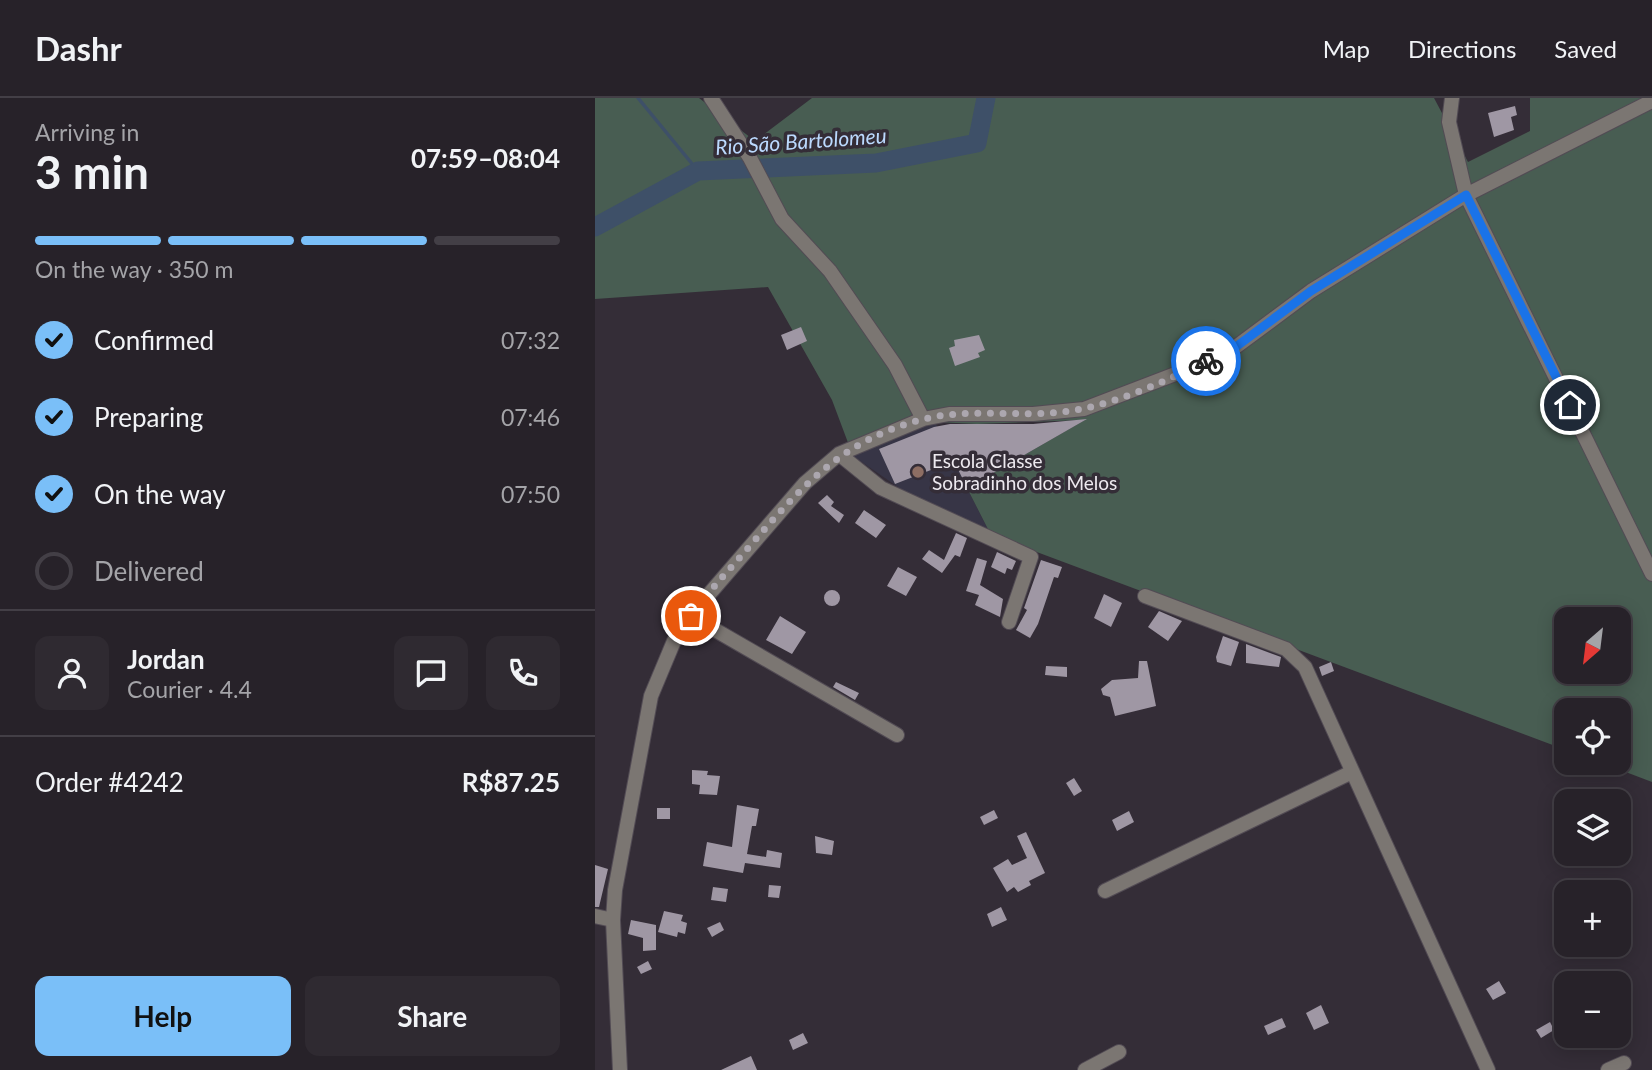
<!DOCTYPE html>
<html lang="en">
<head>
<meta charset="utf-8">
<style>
  body { margin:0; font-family:Lato,sans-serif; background:#2f2a31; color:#f1f3f6; height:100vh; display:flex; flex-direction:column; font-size:26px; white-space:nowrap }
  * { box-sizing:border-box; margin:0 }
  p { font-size:23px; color:#a4a4a8 }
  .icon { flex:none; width:38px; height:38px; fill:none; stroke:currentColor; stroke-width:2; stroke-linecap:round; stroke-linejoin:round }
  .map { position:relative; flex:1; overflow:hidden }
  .panel { display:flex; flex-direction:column; background:#272229; width:595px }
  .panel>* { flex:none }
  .needle { width:46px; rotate:208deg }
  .controls { position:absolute; left:959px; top:509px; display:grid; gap:14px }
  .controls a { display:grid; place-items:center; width:77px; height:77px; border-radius:14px; background:#272229; box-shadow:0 4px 18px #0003,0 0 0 2px #433f46; font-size:35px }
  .pin { position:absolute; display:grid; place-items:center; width:60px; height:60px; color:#fff; margin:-30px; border:4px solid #fff; border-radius:50%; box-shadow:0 2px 7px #0007 }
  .courier { position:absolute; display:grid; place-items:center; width:70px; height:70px; margin:-35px; border:5px solid #1a73e8; border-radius:50%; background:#fff; color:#222; box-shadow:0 2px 9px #0007 }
  .summary em { font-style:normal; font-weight:700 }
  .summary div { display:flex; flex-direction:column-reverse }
  .summary { display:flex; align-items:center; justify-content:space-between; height:119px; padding:0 35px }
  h1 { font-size:46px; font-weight:700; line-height:52px }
  .bar { display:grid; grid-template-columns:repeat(4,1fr); gap:10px 7px; align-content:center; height:84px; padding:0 35px }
  .bar i { height:9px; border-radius:5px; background:#433f46 }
  .bar .active { background:#7abff8 }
  .bar p { grid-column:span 4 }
  .line { display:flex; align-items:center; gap:18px; padding:0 35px; border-top:2px solid #433f46 }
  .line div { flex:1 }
  .round { display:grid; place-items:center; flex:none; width:74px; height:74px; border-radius:14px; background:#2f2a31 }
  ol { padding:0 35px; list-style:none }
  li { display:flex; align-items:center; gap:21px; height:77px }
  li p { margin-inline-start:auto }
  li .icon { padding:7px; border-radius:50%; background:#7abff8; color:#111; stroke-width:4 }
  li:last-child { color:#a4a4a8 }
  li i { width:38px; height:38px; border:4px solid #433f46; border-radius:50% }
  .action { display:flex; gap:14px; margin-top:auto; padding:14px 35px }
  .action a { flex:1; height:80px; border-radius:14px; background:#7abff8; color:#111; font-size:28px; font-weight:700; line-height:80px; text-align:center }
  .action a+a { background:#2f2a31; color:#f1f3f6 }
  header { display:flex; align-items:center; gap:42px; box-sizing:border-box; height:98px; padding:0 35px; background:#272229; border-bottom:2px solid #433f46 }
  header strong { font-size:33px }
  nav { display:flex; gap:38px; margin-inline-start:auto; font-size:24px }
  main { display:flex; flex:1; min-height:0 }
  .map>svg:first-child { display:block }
  .education { fill:#373546 }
  .green { fill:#485d52; fill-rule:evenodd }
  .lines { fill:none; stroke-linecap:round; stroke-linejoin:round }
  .stream { stroke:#3e5068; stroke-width:3.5 }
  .river { stroke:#3e5068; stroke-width:19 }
  .building { fill:#9f97a4 }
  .minor-casing { stroke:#524b54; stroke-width:16 }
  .minor { stroke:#7b7672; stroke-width:14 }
  .done { stroke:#aca7af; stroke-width:7; stroke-dasharray:0 12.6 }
  .route { stroke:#1a73e8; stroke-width:9 }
  .education-dot { fill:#8d6e63; stroke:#342d37; stroke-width:2.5 }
  .labels { text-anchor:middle; stroke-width:7; stroke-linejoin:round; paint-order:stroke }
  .poi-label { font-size:19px; fill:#ede9ef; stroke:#342d37; text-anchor:start }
  .water-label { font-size:21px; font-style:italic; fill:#bbd9fe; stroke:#342d37 }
</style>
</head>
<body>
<header>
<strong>Dashr</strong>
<nav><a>Map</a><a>Directions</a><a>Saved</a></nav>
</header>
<main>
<section class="panel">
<div class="summary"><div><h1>3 min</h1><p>Arriving in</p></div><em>07:59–08:04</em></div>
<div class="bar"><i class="active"></i><i class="active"></i><i class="active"></i><i></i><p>On the way · 350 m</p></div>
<ol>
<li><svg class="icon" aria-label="check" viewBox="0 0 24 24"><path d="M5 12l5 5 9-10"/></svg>Confirmed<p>07:32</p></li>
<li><svg class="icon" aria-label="check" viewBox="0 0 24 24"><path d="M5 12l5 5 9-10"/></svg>Preparing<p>07:46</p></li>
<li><svg class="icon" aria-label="check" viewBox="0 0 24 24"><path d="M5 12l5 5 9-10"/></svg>On the way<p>07:50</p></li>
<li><i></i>Delivered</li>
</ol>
<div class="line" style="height:126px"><a class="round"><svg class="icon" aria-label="person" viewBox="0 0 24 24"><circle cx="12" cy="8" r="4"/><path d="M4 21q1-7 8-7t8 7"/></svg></a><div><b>Jordan</b><p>Courier · 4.4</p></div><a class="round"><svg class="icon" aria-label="chat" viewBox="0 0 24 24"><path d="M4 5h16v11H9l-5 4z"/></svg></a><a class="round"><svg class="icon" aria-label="phone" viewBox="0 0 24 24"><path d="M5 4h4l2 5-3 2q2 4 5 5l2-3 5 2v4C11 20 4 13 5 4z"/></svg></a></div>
<div class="line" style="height:91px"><div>Order #4242</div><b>R$87.25</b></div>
<div class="action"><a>Help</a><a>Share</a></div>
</section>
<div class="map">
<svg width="1057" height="972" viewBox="0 0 1057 972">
  <rect width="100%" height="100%" fill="#342d37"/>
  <path class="education" d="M340 324 372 390 396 437 335 411 258 358Z"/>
  <path class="green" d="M0 0H104L160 43 217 0H839L873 64 935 33V0H1057V684L1007 665H1024V612H971V652L396 437 372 390 490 322 382 326 340 324 258 358 237 302 173 189 0 201ZM971 522H1024V574H971Z"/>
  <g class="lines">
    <path class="stream" d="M43 0 103 73"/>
    <path class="river" d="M0 129 103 73 281 65 382 45 391 0"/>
  </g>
  <path class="building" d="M920 8 922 17 916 19 919 32 899 39 893 15Z
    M206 229 212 243 192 252 186 237Z
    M384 237 390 252 383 255 385 259 360 268 354 250 360 248 359 242Z
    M492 321 372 390 359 363 300 386 284 351 339 329 355 326H438Z
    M232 397 239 404 236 408 249 417 244 425 223 405Z
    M269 412 291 427 281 440 260 425Z
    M361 435 372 440 365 459 360 457 347 475 327 461 334 452 349 462Z
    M402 454 421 463 417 472 412 470 410 476 396 469Z
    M382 460 392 463 385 487 408 501 405 519 380 507 384 497 371 493Z
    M446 462 467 469 463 480 459 479 443 526 435 540 421 532 432 512 429 510Z
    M303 469 322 479 311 498 292 488Z
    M229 500a8 8 0 1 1 16 0a8 8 0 1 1-16 0Z
    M509 496 527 505 516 529 499 520Z
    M564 513 587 523 573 543 553 529Z
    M185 518 211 534 197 556 171 542Z
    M628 538 644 544 636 568 622 564 621 559Z
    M651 546 686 559 684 569 651 565Z
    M544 563H552L561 608 520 618 515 599 508 597 506 591 517 582 543 580Z
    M736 564 739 573 727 578 724 569Z
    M451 568 472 569V579L450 577Z
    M241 584 264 595 260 602 238 589Z
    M97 672 113 673 112 677 125 678 122 697 104 696 105 687 97 686Z
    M479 680 487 693 479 698 471 685Z
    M142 707 164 711 161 728H157L152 756 171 759 172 752 187 755 185 770 150 765 148 775 108 768 112 744 137 749Z
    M62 710H75V721H62Z
    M399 712 403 720 389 727 385 719Z
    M534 713 539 724 522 733 517 722Z
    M431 734 450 775 434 783 436 787 423 794 419 789 412 794 398 770 413 761 417 767 432 760 422 738Z
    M220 738 239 743 237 757 221 755Z
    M0 767 13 771 4 809H0Z
    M174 787 186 788 184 800 173 799Z
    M118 789 133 791 131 804 116 802Z
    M406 809 412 822 397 829 392 816Z
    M69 813 88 817 86 823 92 825 90 836 83 834 82 839 63 834Z
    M36 822 61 827V852L48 853V840L33 836Z
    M125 824 129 832 117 839 112 830Z
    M53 863 57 871 46 876 42 869Z
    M904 883 911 895 898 902 891 891Z
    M726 907 734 925 719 932 711 915Z
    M687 920 691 929 673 937 669 928Z
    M955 924 959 932 946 940 941 932Z
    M208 935 213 945 198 952 194 942Z
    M156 958 162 972H126Z"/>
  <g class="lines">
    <defs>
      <path id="minor" d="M116 0 155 60 187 121 235 173 300 267 328 321
        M857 0 854 24 871 97 1057 476
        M244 356 286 390 436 459 414 524
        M550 498 691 551 710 569 893 972
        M96 518 302 637
        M510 793 757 674
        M0 818 18 822
        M25 972 18 822 20 792 56 598 79 543 103 509 210 385 244 356 328 321 354 316H438L489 311 596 270 642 248 716 193 871 97 1057 3
        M490 972 524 954
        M1013 972 1029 965"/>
    </defs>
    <use href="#minor" class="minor-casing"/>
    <use href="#minor" class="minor"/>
  </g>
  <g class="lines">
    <path class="done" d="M96 518C113 494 134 472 154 449 206 389 248 341 329 321 374 310 421 319 466 314 515 309 567 285 611 263"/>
    <path class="route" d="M611 263 642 248 716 193 871 97 975 307"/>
  </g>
  <circle class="education-dot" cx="323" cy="374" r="7"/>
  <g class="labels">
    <g class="poi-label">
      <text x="337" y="370">Escola Classe<tspan x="337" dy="22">Sobradinho dos Melos</tspan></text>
    </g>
    <g class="water-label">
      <text transform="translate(206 44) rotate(-4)" y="7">Rio São Bartolomeu</text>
    </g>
  </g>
</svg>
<div class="controls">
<a><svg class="needle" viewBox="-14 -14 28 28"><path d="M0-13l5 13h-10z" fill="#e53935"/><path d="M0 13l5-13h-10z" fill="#a4a4a8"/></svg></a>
<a><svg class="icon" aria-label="locate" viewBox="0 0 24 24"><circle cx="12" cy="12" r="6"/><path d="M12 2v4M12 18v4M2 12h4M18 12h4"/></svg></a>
<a><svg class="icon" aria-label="layers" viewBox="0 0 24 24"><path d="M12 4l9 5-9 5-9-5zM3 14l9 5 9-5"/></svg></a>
<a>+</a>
<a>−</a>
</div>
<div class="pin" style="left:96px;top:518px;background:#ea580c"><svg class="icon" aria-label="bag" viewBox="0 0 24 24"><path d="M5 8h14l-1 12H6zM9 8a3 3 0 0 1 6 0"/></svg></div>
<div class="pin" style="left:975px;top:307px;background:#1f2937"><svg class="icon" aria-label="home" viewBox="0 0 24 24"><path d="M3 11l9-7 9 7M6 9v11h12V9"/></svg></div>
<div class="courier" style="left:611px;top:263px"><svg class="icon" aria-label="bike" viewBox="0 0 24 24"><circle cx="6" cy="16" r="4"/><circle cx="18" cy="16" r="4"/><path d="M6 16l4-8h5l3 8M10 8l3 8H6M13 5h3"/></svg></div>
</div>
</main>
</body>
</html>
